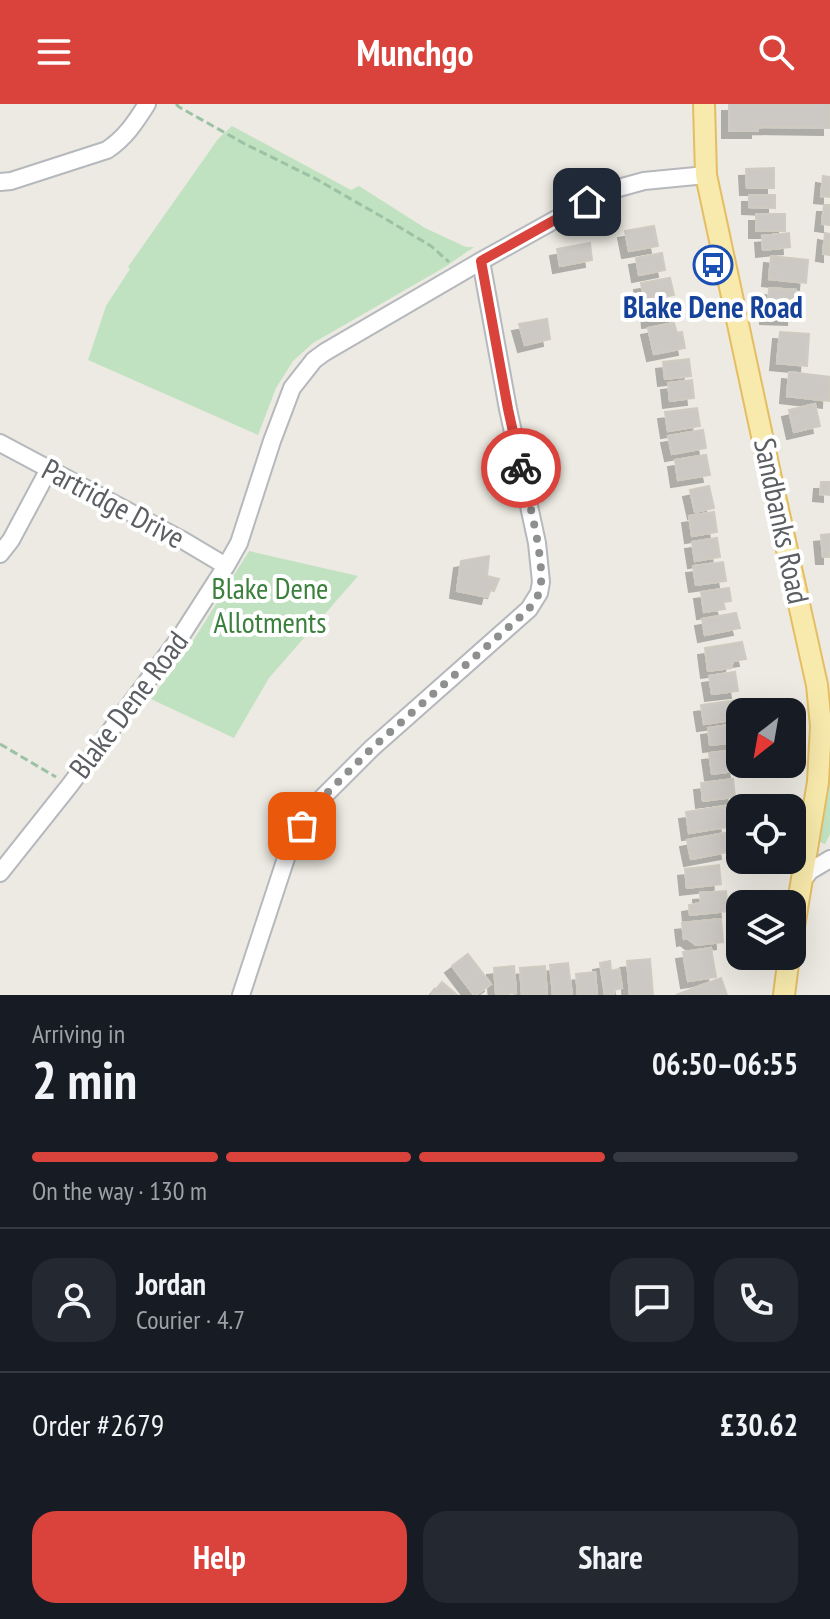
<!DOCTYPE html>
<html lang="en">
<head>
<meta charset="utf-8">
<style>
  body { margin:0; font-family:"PT Sans Narrow",sans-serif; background:#242831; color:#f1f3f6; height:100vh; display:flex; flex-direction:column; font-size:30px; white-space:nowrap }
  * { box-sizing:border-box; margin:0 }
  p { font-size:26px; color:#9ea1a6 }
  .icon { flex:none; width:44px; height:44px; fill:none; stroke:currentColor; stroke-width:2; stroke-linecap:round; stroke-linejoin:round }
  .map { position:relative; height:891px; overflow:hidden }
  .side { display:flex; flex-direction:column; background:#171b24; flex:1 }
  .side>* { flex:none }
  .needle { width:52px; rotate:211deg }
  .buttons { position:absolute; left:726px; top:594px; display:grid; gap:16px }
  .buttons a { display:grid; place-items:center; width:80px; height:80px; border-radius:16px; background:#171b24; box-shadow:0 8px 32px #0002; font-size:40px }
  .pin { position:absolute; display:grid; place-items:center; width:68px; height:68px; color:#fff; margin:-34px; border-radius:16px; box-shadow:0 4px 12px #0006 }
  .courier { position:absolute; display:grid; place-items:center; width:80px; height:80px; margin:-40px; border:6px solid #da433b; border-radius:50%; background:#fff; color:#222; box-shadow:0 2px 10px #0007 }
  .headline em { font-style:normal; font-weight:700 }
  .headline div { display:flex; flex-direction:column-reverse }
  .headline { display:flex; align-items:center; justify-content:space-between; height:136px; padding:0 32px }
  h1 { font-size:52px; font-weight:700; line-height:60px }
  .bar { display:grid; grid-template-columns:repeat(4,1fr); gap:12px 8px; align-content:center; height:96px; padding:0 32px }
  .bar i { height:10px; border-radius:6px; background:#363941 }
  .bar .on { background:#da433b }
  .bar p { grid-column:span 4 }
  .line { display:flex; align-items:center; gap:20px; padding:0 32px; border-top:2px solid #363941 }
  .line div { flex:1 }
  .round { display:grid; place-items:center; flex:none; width:84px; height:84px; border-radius:24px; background:#242831 }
  .primary-button { display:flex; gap:16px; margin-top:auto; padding:16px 32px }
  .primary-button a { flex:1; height:92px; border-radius:24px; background:#da433b; color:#fff; font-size:32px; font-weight:700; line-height:92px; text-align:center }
  .primary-button a+a { background:#242831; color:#f1f3f6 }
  header { display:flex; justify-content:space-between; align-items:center; height:104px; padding:0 32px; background:#da433b; color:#fff; font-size:36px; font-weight:700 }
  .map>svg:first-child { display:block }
  .green { fill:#c1e2c0 }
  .building { fill:#ccc8c4; stroke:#d0cbc1; stroke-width:2; filter:url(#shadow) }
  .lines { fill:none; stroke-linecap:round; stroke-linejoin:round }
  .minor-casing { stroke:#b5b8bc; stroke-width:20 }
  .major-casing { stroke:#e5bd63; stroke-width:24 }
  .path { stroke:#9bc2a5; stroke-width:3; stroke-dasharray:8 4; stroke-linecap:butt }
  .minor { stroke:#fff; stroke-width:16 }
  .major { stroke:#f8eaac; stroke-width:20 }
  .done { stroke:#8e8f8f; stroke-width:8; stroke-dasharray:0 14.4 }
  .route { stroke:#da433b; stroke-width:10 }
  .labels { text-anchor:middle; stroke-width:8; stroke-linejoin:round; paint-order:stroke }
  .transit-label { font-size:30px; font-weight:bold; fill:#164399; stroke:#fff }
  .street-label { font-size:30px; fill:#5b5e62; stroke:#fff }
  .park-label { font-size:30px; fill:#3c803d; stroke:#fff }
</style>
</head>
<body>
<header><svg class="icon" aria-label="menu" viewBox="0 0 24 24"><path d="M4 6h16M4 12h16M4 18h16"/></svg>Munchgo<svg class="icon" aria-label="search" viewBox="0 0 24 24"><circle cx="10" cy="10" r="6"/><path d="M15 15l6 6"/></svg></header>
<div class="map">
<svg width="830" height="891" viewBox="0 0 830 891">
  <defs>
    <filter id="shadow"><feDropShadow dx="-7" dy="7" stdDeviation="0" flood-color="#0004"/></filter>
  </defs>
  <rect width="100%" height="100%" fill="#eceae2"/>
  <path class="green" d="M232 22 351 86 359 82 425 124 466 143H474L445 163 313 239 293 257 276 284 258 331 88 256 106 202 130 165 128 163 218 35Z
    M249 447 358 472 269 574 234 634 151 595 193 537Z
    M830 677V730L825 740 820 738 818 730Z"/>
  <path class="building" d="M729 0H830V24L758 23V27H729Z
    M774 64V84H747L746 65Z
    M823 72 830 73V93L821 92Z
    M749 91H775V104L749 103Z
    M824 101H830V121L822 120Z
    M756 110H785V127H756Z
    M654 122 658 142 629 147 625 127Z
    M789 129 790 143 763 146 762 132Z
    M825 129 830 130V151L823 150Z
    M590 139 592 156 560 162 557 145Z
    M662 149 665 166 639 171 636 154Z
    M771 152 808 156 806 179 769 175Z
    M670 174 674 191 644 196 641 179Z
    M769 184 796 186 794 214 767 213Z
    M677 199 678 214 649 217 648 202Z
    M547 215 550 235 525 241 519 220Z
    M674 219 677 229 682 228 685 244 654 250 648 224Z
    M780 228 809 230 807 262 777 259Z
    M689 255 691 272 665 275 663 258Z
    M789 268 830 273 829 297 787 292Z
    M692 276 694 294 670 297 668 279Z
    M815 300 820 322 794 328 789 306Z
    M697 304 700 322 668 327 665 308Z
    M703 326 706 344 672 350 668 332Z
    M706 351 710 371 678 376 675 356Z
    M821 378H830V391L820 390Z
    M709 382 714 404 695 408 690 386Z
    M714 408 717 428 692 432 689 412Z
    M830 430V453H823L821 431Z
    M717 434 720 453 695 457 692 438Z
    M489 452 487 472 499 475 494 487 490 486 488 493 457 487 461 457Z
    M723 458 726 477 696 481 693 462Z
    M729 484 731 497 723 498 725 505 704 508 701 488Z
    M736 509 740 524 705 531 702 515Z
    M742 538 746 555 733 557 731 564 708 567 705 544Z
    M735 568 738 587 712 590 709 572Z
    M739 596 740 615 704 620 701 601Z
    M736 620 738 638 710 641 708 624Z
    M734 646 737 667 712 670 709 649Z
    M733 675 735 693 703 697 701 679Z
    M725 702 728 723 689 729 686 708Z
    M725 729 728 748 691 755 687 736Z
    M719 761 721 780 687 784 685 765Z
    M726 787 728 807 690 811 689 801 701 799 700 789Z
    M721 815 723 838 696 841 687 834 684 835 682 819Z
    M711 844 716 873 688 877 683 848Z
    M468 850 491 880 476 891H474L452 862Z
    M650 855 653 891H630L627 857Z
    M610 857 611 867 619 865 622 884 614 886V891H605L600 859Z
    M568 859 572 891H553L550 861Z
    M514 862 516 889 496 890 494 864Z
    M545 862 547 891H522L520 864Z
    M595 868 597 891H578L576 870Z
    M721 874 727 891H676Z
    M442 878 457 891 432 890Z"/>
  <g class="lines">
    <defs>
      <path id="minor" d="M0 78 11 77 107 46C125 34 135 19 147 0
        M0 339 184 437 226 462
        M0 450 11 436 49 365
        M0 769 70 681 181 532 226 462 239 439 272 337 292 284 314 256 325 248 481 157 587 98 615 85 644 77 706 71
        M802 777 810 767 830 755
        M241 891 290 742 314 702 372 644 529 505 539 489 541 478 537 439 508 305 481 157"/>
      <path id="major" d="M704 0 706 71 771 374 817 581 821 622 818 678 792 835
        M784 891 789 852"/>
    </defs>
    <use href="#minor" class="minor-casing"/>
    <use href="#major" class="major-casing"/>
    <path class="path" d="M176 0 179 3 245 40 316 75 384 114 431 142 449 158
      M0 640 56 673"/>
    <use href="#minor" class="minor"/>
    <use href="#major" class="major"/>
  </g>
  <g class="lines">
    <path class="done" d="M302 722 314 702 372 644 529 505C532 500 537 494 539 489 548 466 527 390 521 364"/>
    <path class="route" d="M521 364 508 305 481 157 587 98"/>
  </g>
  <defs>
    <symbol id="bus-ring" viewBox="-11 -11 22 22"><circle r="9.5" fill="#fff" stroke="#1a4fb4" stroke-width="1.5"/><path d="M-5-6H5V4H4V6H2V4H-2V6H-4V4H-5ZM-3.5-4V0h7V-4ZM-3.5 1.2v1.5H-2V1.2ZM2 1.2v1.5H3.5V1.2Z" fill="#1a4fb4"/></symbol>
  </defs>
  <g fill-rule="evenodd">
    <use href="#bus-ring" x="691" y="139" width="44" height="44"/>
  </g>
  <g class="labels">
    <g class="transit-label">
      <text x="713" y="214">Blake Dene Road</text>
    </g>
    <g class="street-label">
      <text transform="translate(113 400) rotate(28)" y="10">Partridge Drive</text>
      <text transform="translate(781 417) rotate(78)" y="10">Sandbanks Road</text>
      <text transform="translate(129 601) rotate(-53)" y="10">Blake Dene Road</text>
    </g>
    <g class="park-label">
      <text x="270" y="495">Blake Dene<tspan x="270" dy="34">Allotments</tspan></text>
    </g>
  </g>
</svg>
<div class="buttons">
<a><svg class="needle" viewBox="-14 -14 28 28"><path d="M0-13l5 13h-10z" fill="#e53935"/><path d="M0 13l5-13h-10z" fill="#9ea1a6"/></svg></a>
<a><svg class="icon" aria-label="locate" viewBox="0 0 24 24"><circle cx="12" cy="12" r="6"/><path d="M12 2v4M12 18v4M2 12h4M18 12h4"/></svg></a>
<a><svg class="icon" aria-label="layers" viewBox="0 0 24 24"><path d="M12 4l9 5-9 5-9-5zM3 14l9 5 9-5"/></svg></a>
</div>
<div class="pin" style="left:302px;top:722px;background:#ea580c"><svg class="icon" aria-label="bag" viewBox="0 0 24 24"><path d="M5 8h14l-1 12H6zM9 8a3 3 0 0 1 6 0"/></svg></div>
<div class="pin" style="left:587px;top:98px;background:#1f2937"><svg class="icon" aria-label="home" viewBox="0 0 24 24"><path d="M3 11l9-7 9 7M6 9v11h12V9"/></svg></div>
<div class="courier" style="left:521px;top:364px"><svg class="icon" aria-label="bike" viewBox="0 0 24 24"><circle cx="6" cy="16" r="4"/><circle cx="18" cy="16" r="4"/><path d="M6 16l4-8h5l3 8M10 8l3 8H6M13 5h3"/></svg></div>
</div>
<section class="side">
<div class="headline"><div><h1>2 min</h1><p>Arriving in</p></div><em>06:50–06:55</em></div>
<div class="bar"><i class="on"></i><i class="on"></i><i class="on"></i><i></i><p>On the way · 130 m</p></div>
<div class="line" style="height:144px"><a class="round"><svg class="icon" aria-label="person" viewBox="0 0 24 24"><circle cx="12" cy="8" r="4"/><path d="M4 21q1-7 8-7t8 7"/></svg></a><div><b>Jordan</b><p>Courier · 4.7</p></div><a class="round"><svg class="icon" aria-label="chat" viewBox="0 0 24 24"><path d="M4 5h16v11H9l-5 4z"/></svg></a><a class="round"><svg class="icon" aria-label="phone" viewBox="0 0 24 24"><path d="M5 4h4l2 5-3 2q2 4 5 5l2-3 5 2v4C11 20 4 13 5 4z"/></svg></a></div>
<div class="line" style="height:104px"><div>Order #2679</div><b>£30.62</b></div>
<div class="primary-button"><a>Help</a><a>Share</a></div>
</section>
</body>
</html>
